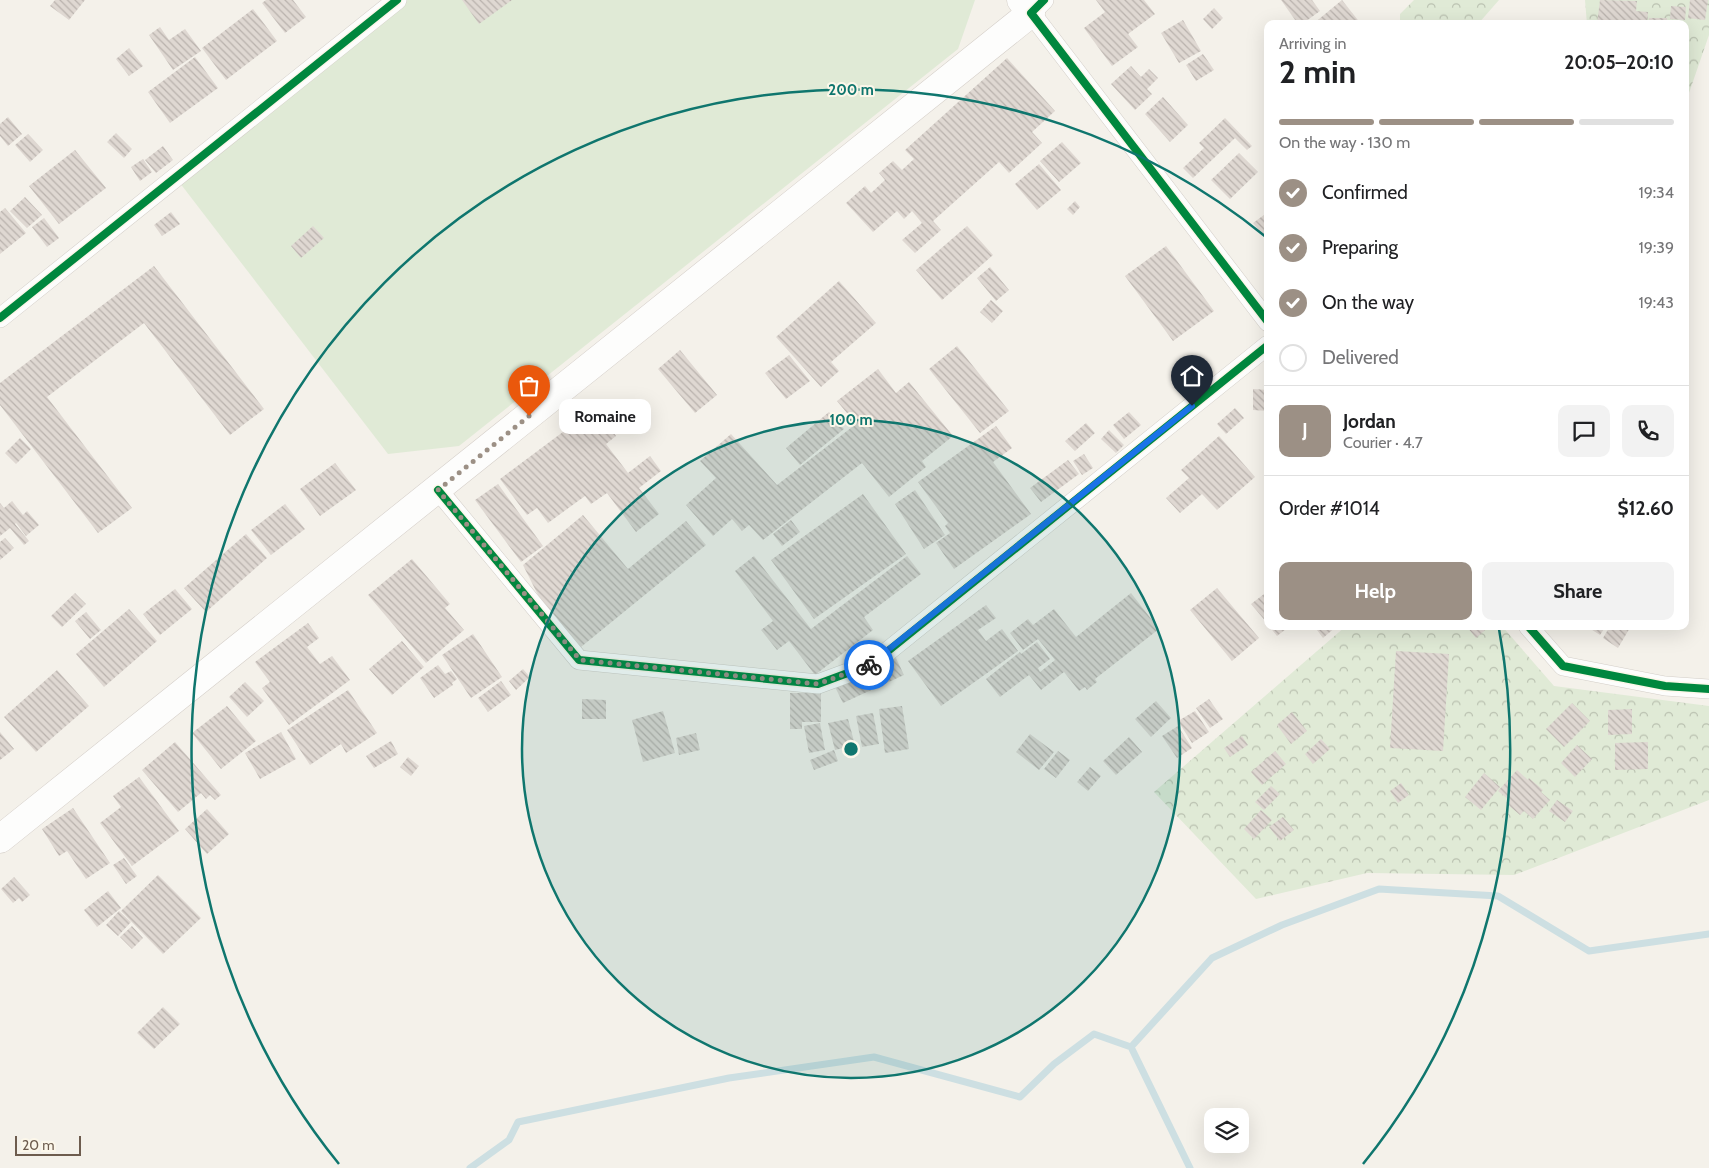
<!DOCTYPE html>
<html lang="en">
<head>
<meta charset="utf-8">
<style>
  body { margin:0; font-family:Cabin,sans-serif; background:#f2f2f2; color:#202124; height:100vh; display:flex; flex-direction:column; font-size:19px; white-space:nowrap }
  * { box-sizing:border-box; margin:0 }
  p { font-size:16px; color:#757577 }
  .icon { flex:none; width:28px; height:28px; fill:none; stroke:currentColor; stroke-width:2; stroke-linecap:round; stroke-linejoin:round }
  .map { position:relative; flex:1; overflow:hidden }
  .sheet { position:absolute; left:1264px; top:20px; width:425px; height:610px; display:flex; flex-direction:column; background:#fff; border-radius:10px; box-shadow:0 5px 20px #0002 }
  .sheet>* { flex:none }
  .tools { position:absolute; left:1204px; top:1108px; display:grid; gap:10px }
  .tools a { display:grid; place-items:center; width:45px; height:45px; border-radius:10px; background:#fff; box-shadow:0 5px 20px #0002; font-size:25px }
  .scale { position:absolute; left:15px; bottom:12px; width:66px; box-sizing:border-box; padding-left:5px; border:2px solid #6d5c4e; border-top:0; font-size:14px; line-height:18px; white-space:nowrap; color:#6d5c4e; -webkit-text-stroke:4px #fcf7ea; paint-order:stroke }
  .pin { position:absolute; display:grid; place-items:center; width:42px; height:42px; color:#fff; margin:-51px -21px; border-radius:50% 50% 50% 0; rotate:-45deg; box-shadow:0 0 5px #0007 }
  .pin .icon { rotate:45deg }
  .courier { position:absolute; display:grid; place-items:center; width:50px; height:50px; margin:-25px; border:4px solid #1a73e8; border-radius:50%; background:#fff; color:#222; box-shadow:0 1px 6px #0007 }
  .bubble { position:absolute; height:35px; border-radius:10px; background:#fff; box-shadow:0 5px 20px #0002; font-size:16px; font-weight:700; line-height:35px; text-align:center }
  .overview em { font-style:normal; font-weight:700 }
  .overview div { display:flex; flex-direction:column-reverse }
  .overview { display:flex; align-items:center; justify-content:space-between; height:85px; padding:0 15px }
  h1 { font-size:32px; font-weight:700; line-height:38px }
  .bar { display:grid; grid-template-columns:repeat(4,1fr); gap:8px 5px; align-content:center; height:60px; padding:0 15px }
  .bar i { height:6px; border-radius:4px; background:#e0e0e0 }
  .bar .selected { background:#9c9085 }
  .bar p { grid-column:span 4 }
  .line { display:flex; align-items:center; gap:12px; padding:0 15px; border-top:1px solid #e0e0e0 }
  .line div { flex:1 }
  .round { display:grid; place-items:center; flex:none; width:52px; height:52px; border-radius:10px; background:#f2f2f2 }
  ol { padding:0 15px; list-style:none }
  li { display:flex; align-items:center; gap:15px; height:55px }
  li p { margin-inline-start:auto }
  li .icon { padding:5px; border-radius:50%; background:#9c9085; color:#fff; stroke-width:4 }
  li:last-child { color:#757577 }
  li i { width:28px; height:28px; border:2px solid #e0e0e0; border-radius:50% }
  .primary-button { display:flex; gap:10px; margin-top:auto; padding:10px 15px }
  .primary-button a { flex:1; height:58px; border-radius:10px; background:#9c9085; color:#fff; font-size:20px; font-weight:700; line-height:58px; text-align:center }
  .primary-button a+a { background:#f2f2f2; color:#202124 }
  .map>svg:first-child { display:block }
  .grass { fill:#e0ead6 }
  .forest { fill:url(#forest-crowns) }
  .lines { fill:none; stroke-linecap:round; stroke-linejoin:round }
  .stream { stroke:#cddfe2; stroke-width:7 }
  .building { fill:url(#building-back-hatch) }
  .street-casing { stroke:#d3cec8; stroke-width:20 }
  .secondary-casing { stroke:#d4cec8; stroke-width:29 }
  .street { stroke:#fdfdfc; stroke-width:19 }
  .secondary { stroke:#fdfdfc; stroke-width:28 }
  .cycleway-casing { stroke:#fcf7ea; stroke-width:11 }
  .cycleway { stroke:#00873e; stroke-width:8 }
  .done { stroke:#9c9085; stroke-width:5; stroke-dasharray:0 9 }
  .route { stroke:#1a73e8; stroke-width:6 }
  .ring { fill:none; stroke:#0f766e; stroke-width:2.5 }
  .centre { fill:#0f766e; stroke:#fcf7ea; stroke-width:2.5 }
  .ring-label { font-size:15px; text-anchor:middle; font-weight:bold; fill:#0f766e; stroke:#fcf7ea; stroke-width:4; stroke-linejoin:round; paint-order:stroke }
</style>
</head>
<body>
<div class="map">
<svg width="1709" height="1168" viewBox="0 0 1709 1168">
  <defs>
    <pattern id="forest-crowns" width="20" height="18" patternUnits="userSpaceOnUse" patternTransform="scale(1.25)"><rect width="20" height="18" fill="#e0ead6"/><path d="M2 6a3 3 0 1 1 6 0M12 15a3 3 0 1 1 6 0" fill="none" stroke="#bac1b0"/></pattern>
    <pattern id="building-back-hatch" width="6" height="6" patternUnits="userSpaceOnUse" patternTransform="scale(1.25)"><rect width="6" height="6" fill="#dfd8d2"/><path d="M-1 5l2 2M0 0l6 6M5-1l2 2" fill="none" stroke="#b9b2ad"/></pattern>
  </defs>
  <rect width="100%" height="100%" fill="#f4f1ea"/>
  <path class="grass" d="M401 0H975L958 49 459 446 388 454 173 174Z"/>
  <path class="forest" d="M1414 0H1499L1478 24H1400V14Z
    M1585 0H1709V35L1689 93 1685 96V24H1587Z
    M1346 626H1502L1554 686 1709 706V800L1514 875 1367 873 1256 899 1154 792Z"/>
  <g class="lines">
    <path class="stream" d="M1131 1047 1190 1168
      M470 1168 509 1140 518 1122 729 1078 874 1057 1020 1097 1054 1064 1094 1034 1131 1047 1212 958 1282 925 1379 889 1498 896 1589 951 1709 934"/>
  </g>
  <path class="building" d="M55 0H85L69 20 50 6Z
    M266 0H293L306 17 285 33 262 3Z
    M462 0H512L479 24Z
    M1096 0H1144L1155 14 1128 34 1138 47 1112 66 1084 28 1105 12Z
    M1281 0H1312L1320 11 1302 24H1298Z
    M1342 0 1361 24H1313Z
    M1600 0 1637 1 1636 11 1648 12 1647 24H1597Z
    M1690 0H1708L1705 20 1688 18Z
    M1671 6 1686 7 1685 20 1670 19Z
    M1214 8 1223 18 1212 29 1203 19Z
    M253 9 277 41 226 80 202 48Z
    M1649 18H1667V24H1649Z
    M1183 20 1201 51 1179 63 1161 33Z
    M160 27 169 40 185 29 201 51 173 70 149 35Z
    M129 48 143 66 129 76 116 59Z
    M1203 54 1214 70 1196 81 1186 65Z
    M195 57 218 88 170 123 148 92Z
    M1007 58 1055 111 1032 132 1042 143 1009 173 999 162 933 221 941 230 915 253 902 240 922 223 912 211 904 219 897 211 873 232 846 203 865 186 871 193 885 180 879 173 893 161 902 170 914 159 905 150Z
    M1131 66 1141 77 1149 69 1158 78 1147 89 1152 94 1135 110 1111 84Z
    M1163 97 1188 125 1170 142 1145 114Z
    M8 117 22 134 8 146 0 136V124Z
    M1225 118 1252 146 1247 150 1235 138 1193 178 1183 168 1204 148 1199 143Z
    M116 133 132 149 124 158 107 142Z
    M28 134 43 150 30 162 15 145Z
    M1062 142 1081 163 1059 182 1040 161Z
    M163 146 173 160 156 173 145 160Z
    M75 150 106 188 59 224 29 186Z
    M1239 153 1258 172 1230 199 1211 180Z
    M143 159 152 172 140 181 131 167Z
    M1039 164 1061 190 1037 210 1015 184Z
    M25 197 42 215 27 228 10 211Z
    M1075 201 1080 207 1073 215 1067 209Z
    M5 208 26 233 0 254V212Z
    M171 212 180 224 162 236 154 225Z
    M1268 212V241L1253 223Z
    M44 218 59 238 47 247 32 227Z
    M313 226 324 238 301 258 291 246Z
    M967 226 993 255 942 300 916 270Z
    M1166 246 1214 311 1173 341 1125 276Z
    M154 266 264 409 230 435 144 323 47 397 132 508 98 533 0 405V383Z
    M990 267 1009 290 996 301 977 278Z
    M839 281 876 323 831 362 839 371 821 387 776 337Z
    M991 300 1003 311 992 323 980 312Z
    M957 346 1009 411 980 433 929 369Z
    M680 350 717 395 695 413 658 369Z
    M789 355 810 381 786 399 765 373Z
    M878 369 896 393 909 382 953 436 922 461 926 467 889 497 862 463 763 540 749 525 742 531 732 519 713 536 686 505 716 478 700 461 731 434 777 485 856 424 837 401Z
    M1253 389 1268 390V411L1253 410Z
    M595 408 616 436 606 444 628 473 650 456 661 471 639 488 659 514 636 532 607 493 591 504 585 496 548 523 537 508 527 515 500 479Z
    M1235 408 1244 418 1226 434 1217 424Z
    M829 412 844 429 800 465 786 448Z
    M1129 412 1141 425 1124 439 1113 425Z
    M1086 423 1095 433 1075 451 1065 441Z
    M996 426 1012 448 993 462 1031 514 954 569 936 543 950 533 945 526 948 523 918 482Z
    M1109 430 1124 445 1116 453 1101 439Z
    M1219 436 1255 477 1217 510 1202 494 1180 513 1166 498 1189 478 1181 470Z
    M20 438 31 449 16 464 5 453Z
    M1084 454 1093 468 1082 475 1073 461Z
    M1068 460 1079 474 1041 502 1030 488Z
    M335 463 356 490 320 516 300 489Z
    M498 484 543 546 521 562 475 500Z
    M915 490 945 535 924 549 895 504Z
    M863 494 906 554 814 619 771 560Z
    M12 501 23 515 27 511 39 525 26 536 16 523 15 524 29 541 24 545 10 528 0 536V503L4 508Z
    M285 504 305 529 271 555 251 530Z
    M583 515 628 569 686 521 706 545 581 647 539 597 523 565Z
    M791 520 800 532 782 546 773 534Z
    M246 534 267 558 206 612 184 588Z
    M5 538 14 548 0 560V542Z
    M754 556 811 629 907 556 921 574 864 617 873 630 815 675 789 641 777 650 761 630 773 621 735 571Z
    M412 559 450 604 445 608 464 630 426 663 368 595Z
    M1217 588 1259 638 1232 661 1190 610Z
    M175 589 192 609 160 635 143 614Z
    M1268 591V624L1251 604Z
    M75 593 86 604 62 627 51 616Z
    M1131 593 1159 629 1095 679 1097 682 1087 690 1085 687 1079 691 1064 672 1041 690 1029 675 1000 697 986 679 1020 652 1021 654 1037 642 1050 659 1038 668 1040 672 1055 660 1038 639 1023 650 1010 633 1028 619 1033 625 1054 609 1076 637Z
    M986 605 996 618 978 630 986 641 1002 629 1018 651 941 706 908 661Z
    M129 609 157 641 104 687 76 654Z
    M86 612 101 630 90 639 75 621Z
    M308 623 319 638 307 647 320 664 332 656 350 680 289 725 262 688 270 682 255 662Z
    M1269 626H1290L1277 636Z
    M1314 626H1337L1323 638Z
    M1466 626H1490L1476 638Z
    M1586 626H1606L1600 635Z
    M1610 626H1631L1618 648 1603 638Z
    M473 634 502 677 471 698 442 655Z
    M402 641 424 667 392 695 369 669Z
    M1396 651 1449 654 1443 751 1390 748Z
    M896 658 904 675 843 703 835 687Z
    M438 665 445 674 451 671 457 679 452 683 453 685 434 698 420 678Z
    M523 669 530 677 516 690 509 681Z
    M57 670 89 706 36 752 4 717Z
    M501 681 511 695 488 712 478 698Z
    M245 682 264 701 247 717 229 697Z
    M348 690 377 733 346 753 341 744 310 765 287 730Z
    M790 693H821V722H802V729H790Z
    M582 699 606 700V719H582Z
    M1209 699 1223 719 1210 728 1196 708Z
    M1156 701 1171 718 1151 737 1135 719Z
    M1572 703 1590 721 1564 747 1546 729Z
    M227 706 256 741 221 769 192 733Z
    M902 706 909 749 885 753 879 709Z
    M1632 709V734L1608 735V710Z
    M663 711 675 753 643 762 632 720Z
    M1195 711 1209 732 1192 743 1178 721Z
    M1292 712 1307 731 1291 744 1277 725Z
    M873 713 879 744 862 747 856 716Z
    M848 719 855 745 835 750 828 723Z
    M820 723 825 750 809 753 804 726Z
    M1178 726 1192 748 1177 758 1162 736Z
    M0 732 14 749 0 760Z
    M281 732 296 759 260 779 245 753Z
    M696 733 700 750 679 755 676 738Z
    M1030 734 1054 752 1039 770 1016 752Z
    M1242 736 1248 745 1230 757 1224 748Z
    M1129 737 1142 752 1116 775 1103 761Z
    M1321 739 1330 749 1313 764 1305 754Z
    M391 741 398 754 374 768 366 756Z
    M175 742 221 795 215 800 210 795 206 799 201 793 178 812 142 770Z
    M1648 742V769L1615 770V743Z
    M1577 745 1592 759 1575 777 1561 763Z
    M834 750 838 761 814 770 810 760Z
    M1058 751 1070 760 1056 778 1044 769Z
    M1275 751 1286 764 1262 785 1251 772Z
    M408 757 419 766 411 776 400 767Z
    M1090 767 1101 776 1088 791 1077 782Z
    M1517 770 1528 780 1529 778 1543 790 1541 792 1550 800 1533 819 1524 811 1520 815 1506 803 1509 800 1498 791Z
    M1484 773 1500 787 1481 810 1465 797Z
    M139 777 179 831 132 866 100 823 121 807 113 796Z
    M1401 783 1409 795 1398 803 1390 791Z
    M1271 786 1280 794 1264 810 1255 802Z
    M1557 800 1573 811 1565 822 1549 811Z
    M73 808 110 863 86 879 67 851 59 856 42 829Z
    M207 809 229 834 207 854 185 829Z
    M1261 810 1272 820 1254 839 1244 829Z
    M1283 817 1294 830 1280 841 1269 827Z
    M124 858 137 876 126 884 113 865Z
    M158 875 201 918 163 954 121 911Z
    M14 877 30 895 22 902 19 898 13 903 1 889Z
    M108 891 121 908 97 927 84 910Z
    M119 911 131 922 118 936 106 925Z
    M132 926 143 938 132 949 120 937Z
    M163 1007 180 1024 154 1049 137 1033Z"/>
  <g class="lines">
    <defs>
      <path id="street" d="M1044 0 1031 13 1268 322
        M0 318 397 0
        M438 490 579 660 818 684 872 664 1268 345
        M1528 626 1563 666 1665 686 1709 689"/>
      <path id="secondary" d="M0 839 1031 13 1021 0"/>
    </defs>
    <use href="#street" class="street-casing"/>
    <use href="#secondary" class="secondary-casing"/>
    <use href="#street" class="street"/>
    <use href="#secondary" class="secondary"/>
    <defs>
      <path id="cycleway" d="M1044 0 1031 13 1268 322
        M0 318 397 0
        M438 490 579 660 818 684 872 664 1268 345
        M1528 626 1563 666 1665 686 1709 689"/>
    </defs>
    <use href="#cycleway" class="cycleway-casing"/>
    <use href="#cycleway" class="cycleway"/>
  </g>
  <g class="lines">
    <path class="done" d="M529 416 438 490 580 660 818 684 869 665"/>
    <path class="route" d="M869 665 1192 406"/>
  </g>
  <circle cx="851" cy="749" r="329" fill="#0f766e" fill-opacity=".12"/>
  <g class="ring">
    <circle cx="851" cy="749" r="329"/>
    <path d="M339 1164A659 659 0 0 1 1266 237M1499 629A659 659 0 0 1 1363 1164"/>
  </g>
  <circle cx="851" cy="749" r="8" class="centre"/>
  <g class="ring-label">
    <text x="851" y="95">200 m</text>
    <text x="851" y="425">100 m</text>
  </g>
</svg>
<div class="tools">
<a><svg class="icon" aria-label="layers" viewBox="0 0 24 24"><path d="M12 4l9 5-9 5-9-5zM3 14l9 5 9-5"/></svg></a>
</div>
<div class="scale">20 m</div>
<div class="pin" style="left:529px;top:416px;background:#ea580c"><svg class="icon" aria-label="bag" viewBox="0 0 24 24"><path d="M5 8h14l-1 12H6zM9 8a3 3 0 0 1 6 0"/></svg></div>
<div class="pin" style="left:1192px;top:406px;background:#1f2937"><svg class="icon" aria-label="home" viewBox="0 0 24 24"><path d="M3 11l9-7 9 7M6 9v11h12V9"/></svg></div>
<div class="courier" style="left:869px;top:665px"><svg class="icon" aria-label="bike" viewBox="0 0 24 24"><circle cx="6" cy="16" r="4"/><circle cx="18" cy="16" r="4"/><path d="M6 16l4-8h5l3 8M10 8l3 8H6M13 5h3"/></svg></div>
<div class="bubble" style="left:559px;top:399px;width:92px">Romaine</div>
<section class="sheet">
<div class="overview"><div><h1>2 min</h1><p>Arriving in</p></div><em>20:05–20:10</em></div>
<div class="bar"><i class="selected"></i><i class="selected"></i><i class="selected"></i><i></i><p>On the way · 130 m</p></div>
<ol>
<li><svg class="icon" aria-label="check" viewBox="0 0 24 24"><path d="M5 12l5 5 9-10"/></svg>Confirmed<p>19:34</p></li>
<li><svg class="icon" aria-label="check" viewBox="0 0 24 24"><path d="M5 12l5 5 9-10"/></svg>Preparing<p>19:39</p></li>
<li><svg class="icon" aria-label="check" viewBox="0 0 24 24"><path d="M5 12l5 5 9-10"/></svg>On the way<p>19:43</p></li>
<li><i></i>Delivered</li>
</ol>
<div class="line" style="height:90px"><b class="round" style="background:#9c9085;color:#fff">J</b><div><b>Jordan</b><p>Courier · 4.7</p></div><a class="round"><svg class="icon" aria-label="chat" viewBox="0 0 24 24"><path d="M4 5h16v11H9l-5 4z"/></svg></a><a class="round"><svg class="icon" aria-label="phone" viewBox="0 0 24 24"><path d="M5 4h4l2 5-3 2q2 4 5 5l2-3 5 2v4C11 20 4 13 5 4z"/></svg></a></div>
<div class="line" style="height:65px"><div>Order #1014</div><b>$12.60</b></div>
<div class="primary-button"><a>Help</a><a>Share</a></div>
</section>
</div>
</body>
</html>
